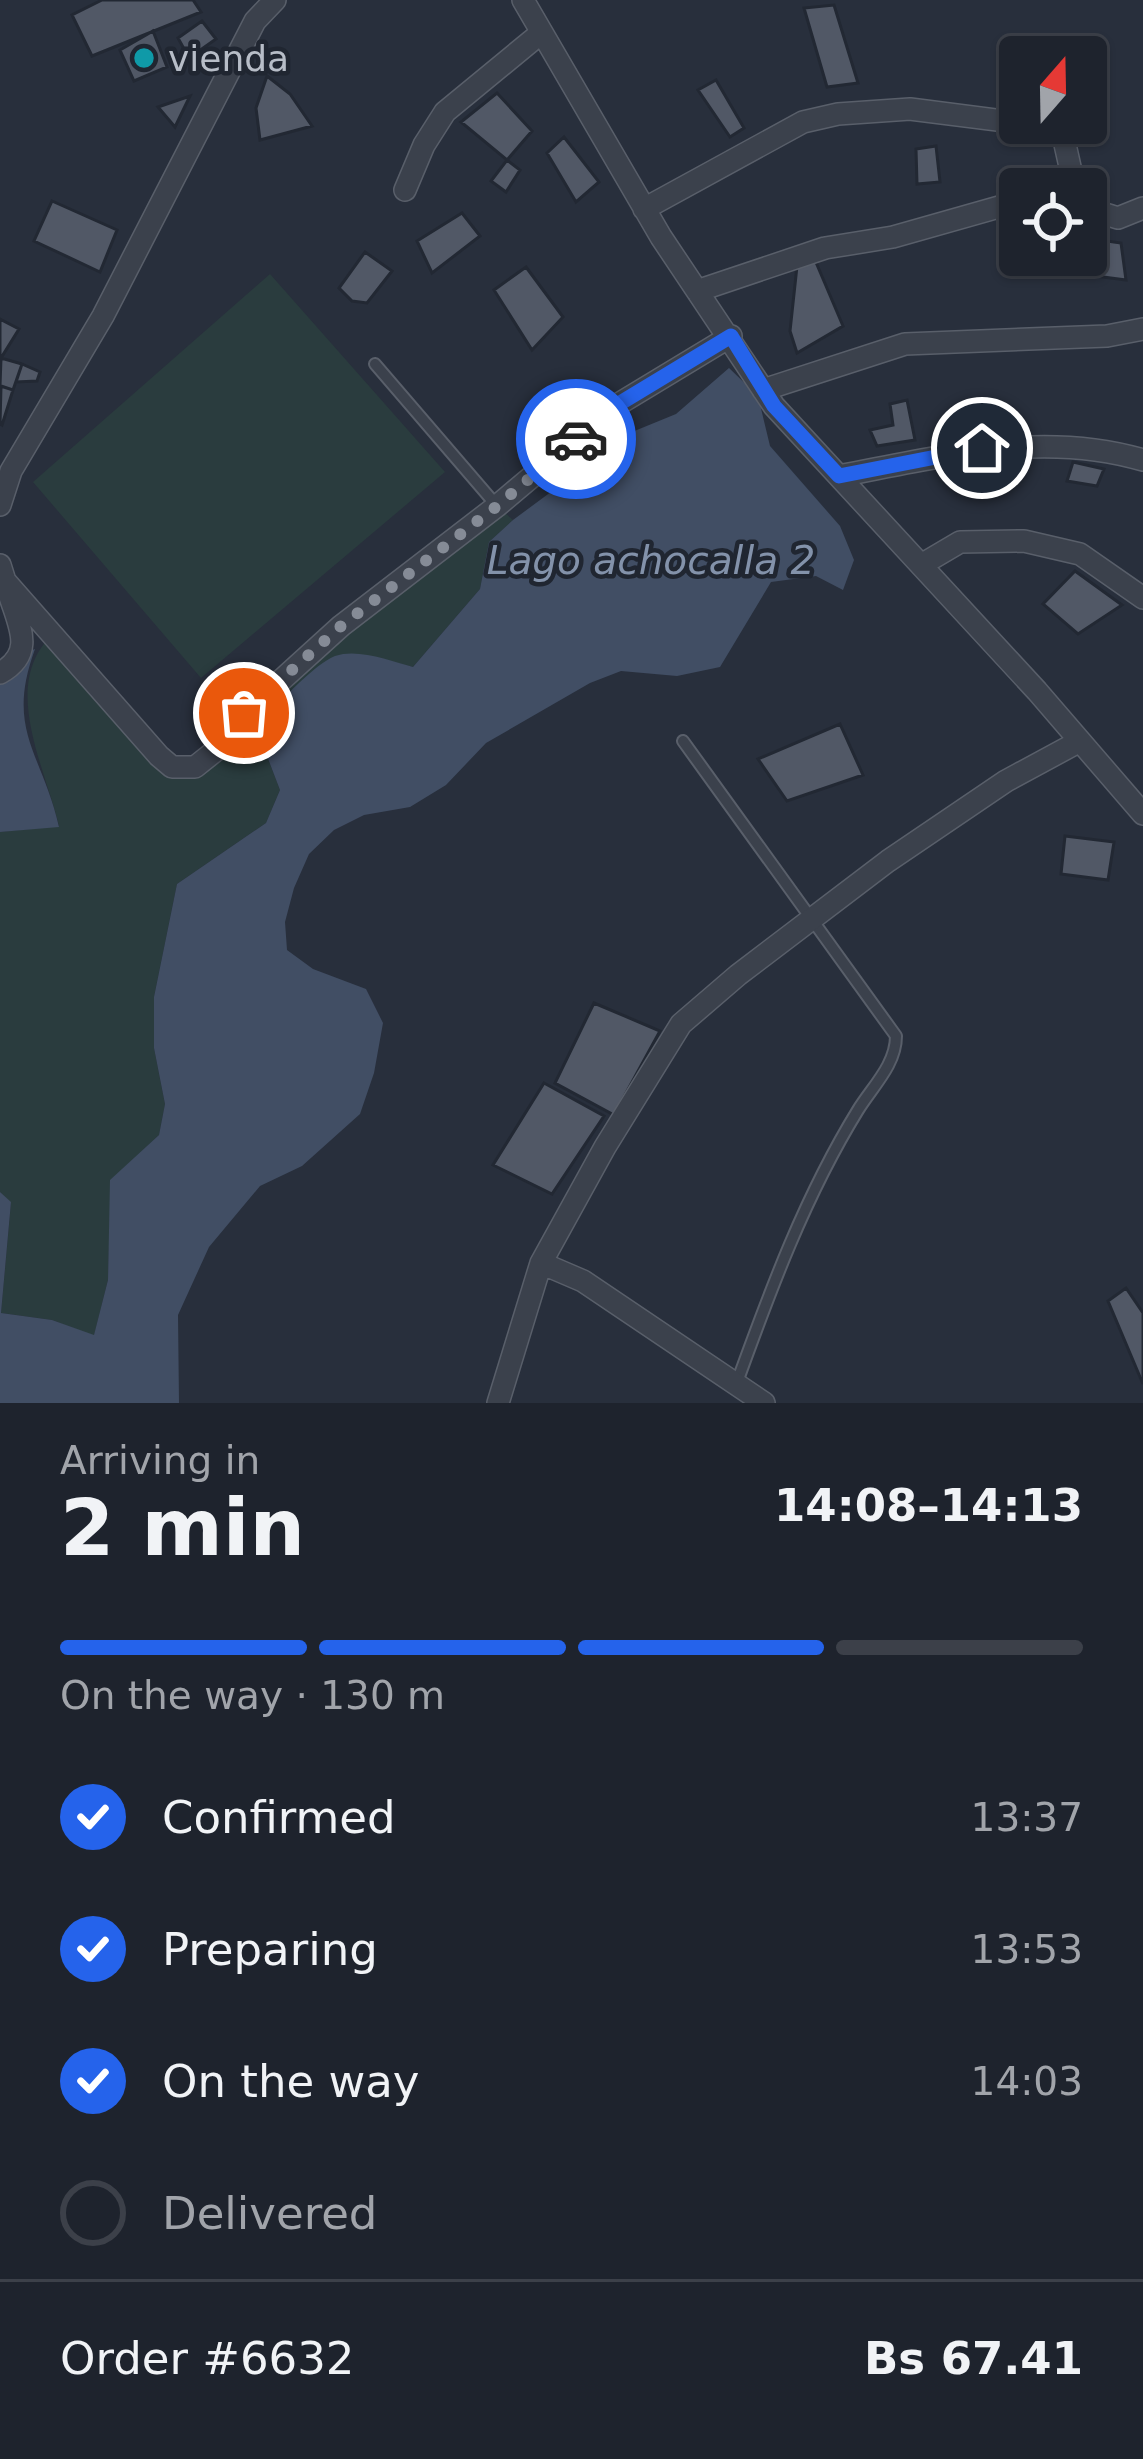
<!DOCTYPE html>
<html lang="en">
<head>
<meta charset="utf-8">
<style>
  body { margin:0; font-family:"DejaVu Sans",sans-serif; background:#2b2f39; color:#f1f3f6; height:100vh; display:flex; flex-direction:column; font-size:45px; white-space:nowrap }
  * { box-sizing:border-box; margin:0 }
  p { font-size:39px; color:#a1a4aa }
  .icon { flex:none; width:66px; height:66px; fill:none; stroke:currentColor; stroke-width:2; stroke-linecap:round; stroke-linejoin:round }
  .map { position:relative; height:1403px; overflow:hidden }
  .details { display:flex; flex-direction:column; background:#1e232d; flex:1 }
  .details>* { flex:none }
  .needle { width:78px; rotate:20deg }
  .controls { position:absolute; left:999px; top:36px; display:grid; gap:24px }
  .controls a { display:grid; place-items:center; width:108px; height:108px; border-radius:12px; background:#1e232d; box-shadow:0 3px 9px #0004,0 0 0 3px #3c4049; font-size:60px }
  .pin { position:absolute; display:grid; place-items:center; width:102px; height:102px; color:#fff; margin:-51px; border:6px solid #fff; border-radius:50%; box-shadow:0 3px 12px #0007 }
  .courier { position:absolute; display:grid; place-items:center; width:120px; height:120px; margin:-60px; border:9px solid #2563eb; border-radius:50%; background:#fff; color:#222; box-shadow:0 3px 15px #0007 }
  .summary em { font-style:normal; font-weight:700 }
  .summary div { display:flex; flex-direction:column-reverse }
  .summary { display:flex; align-items:center; justify-content:space-between; height:204px; padding:0 60px }
  h1 { font-size:78px; font-weight:700; line-height:90px }
  .bar { display:grid; grid-template-columns:repeat(4,1fr); gap:18px 12px; align-content:center; height:144px; padding:0 60px }
  .bar i { height:15px; border-radius:9px; background:#3c4049 }
  .bar .active { background:#2563eb }
  .bar p { grid-column:span 4 }
  .line { display:flex; align-items:center; gap:30px; padding:0 60px; border-top:3px solid #3c4049 }
  .line div { flex:1 }
  ol { padding:0 60px; list-style:none }
  li { display:flex; align-items:center; gap:36px; height:132px }
  li p { margin-inline-start:auto }
  li .icon { padding:12px; border-radius:50%; background:#2563eb; color:#fff; stroke-width:4 }
  li:last-child { color:#a1a4aa }
  li i { width:66px; height:66px; border:6px solid #3c4049; border-radius:50% }
  .map>svg:first-child { display:block }
  .green { fill:#2a3c3e }
  .water { fill:#414e64 }
  .building { fill:#515866; stroke:#222833; stroke-width:3 }
  .lines { fill:none; stroke-linecap:round; stroke-linejoin:round }
  .lane-casing { stroke:#595f6a; stroke-width:14 }
  .street-casing { stroke:#595f6a; stroke-width:24 }
  .lane { stroke:#3b414c; stroke-width:10 }
  .street { stroke:#3b414c; stroke-width:21 }
  .done { stroke:#858b96; stroke-width:12; stroke-dasharray:0 21.6 }
  .route { stroke:#2563eb; stroke-width:15 }
  .culture-dot { fill:#0f9aa8; stroke:#202631; stroke-width:4.5 }
  .labels { text-anchor:middle; stroke-width:9; stroke-linejoin:round; paint-order:stroke }
  .poi-label { font-size:36px; fill:#b7bdc7; stroke:#202631; text-anchor:start }
  .water-label { font-size:39px; font-style:italic; fill:#8392aa; stroke:#202631 }
</style>
</head>
<body>
<div class="map">
<svg width="1143" height="1403" viewBox="0 0 1143 1403">
  <rect width="100%" height="100%" fill="#282f3c"/>
  <path class="green" d="M270 274 445 472 201 678 33 482Z
    M497 506 513 520 489 542 480 589 413 667 370 656 267 756 280 790 266 823 177 884 154 997V1048L165 1104 159 1135 111 1180 108 1280 94 1336 52 1320 1 1313 11 1203 0 1192V832L59 826C45 766 0 685 52 635L159 756 195 767 245 713Z"/>
  <path class="water" d="M729 368 758 396 770 446 840 526 854 560 843 590 816 576 771 582 720 667 677 676 621 671 590 683 486 743 446 785 410 807 364 815 334 830 309 854 294 888 285 922 287 950 313 969 366 989 383 1023 374 1073 360 1114 302 1166 260 1186 209 1247 178 1315 179 1403H0V1192L11 1202 1 1313 52 1320 94 1335 108 1280 110 1180 159 1135 165 1104 154 1048V997L177 884 266 823 280 790 267 756 262 721C276 705 316 663 335 656 358 648 391 661 413 667L480 589 489 542 513 520 632 432 676 414Z
    M35 649C5 731 42 752 59 827L0 832V663Z"/>
  <path class="building" d="M102 0H193L201 12 92 56 72 15Z
    M834 5 858 83 827 87 804 8Z
    M202 21 216 39 189 58 178 38Z
    M153 31 167 67 134 81 120 50Z
    M267 76 290 94 312 126 260 140 256 108Z
    M716 80 744 128 730 137 698 90Z
    M497 93 532 131 507 160 461 122Z
    M190 96 175 127 158 107Z
    M564 137 599 182 576 202 547 153Z
    M936 146 940 182 917 184 916 149Z
    M507 160 520 170 506 192 491 181Z
    M52 201 117 230 100 272 34 241Z
    M1002 207 1020 215V243L1002 234Z
    M462 213 480 236 432 273 417 241Z
    M1086 238 1121 243 1126 280 1065 272 1067 255H1086Z
    M365 252 392 271 367 303 352 301 339 288Z
    M815 260 843 326 797 353 790 331 797 266Z
    M526 267 563 317 532 350 494 290Z
    M0 319 19 329 1 358 0 357Z
    M1 358 22 364 13 390 0 386Z
    M22 364 40 372 37 381 16 382Z
    M1 386 13 390 2 425 0 424Z
    M907 400 915 440 877 446 870 430 893 425 890 404Z
    M1073 462 1104 469 1097 486 1067 481Z
    M1075 571 1122 605 1078 634 1043 604Z
    M840 724 863 775 787 801 758 759Z
    M1065 836 1114 842 1108 880 1061 874Z
    M594 1003 660 1031 614 1115 555 1083Z
    M544 1083 604 1116 552 1194 493 1165Z
    M1126 1288 1143 1313V1384L1108 1301Z"/>
  <g class="lines">
    <defs>
      <path id="lane" d="M375 364 497 506
        M683 741 896 1036C896 1065 872 1087 858 1110 805 1196 770 1291 736 1385"/>
      <path id="street" d="M523 0 661 237 774 406 1037 691 1143 814
        M1022 123 1062 131 1075 189
        M405 190 424 145 445 112 541 33
        M1086 208 1118 218 1143 208
        M644 209 803 122 838 114 910 109 1020 123
        M697 291 825 248 893 237 1020 201
        M763 390 905 344 1107 336 1143 329
        M839 476C940 457 1042 430 1143 460
        M0 505 11 471 103 316 255 21 275 0
        M0 565 5 581 159 756 172 767H195L220 747 245 713 341 626 497 506 617 405 731 336
        M921 565 960 542 1024 541 1080 554 1143 598
        M0 673C38 652 17 623 7 587
        M541 1263 583 1281 764 1403
        M498 1403 541 1263 605 1147 681 1024 738 975 888 861 1006 781 1080 741"/>
    </defs>
    <use href="#lane" class="lane-casing"/>
    <use href="#street" class="street-casing"/>
    <use href="#lane" class="lane"/>
    <use href="#street" class="street"/>
  </g>
  <g class="lines">
    <path class="done" d="M244 713 341 626 497 506 576 439"/>
    <path class="route" d="M576 439 617 405 731 336 774 406 839 476 982 448"/>
  </g>
  <circle class="culture-dot" cx="144" cy="58" r="12"/>
  <g class="labels">
    <g class="poi-label">
      <text x="168" y="71">vienda</text>
    </g>
    <g class="water-label">
      <text x="651" y="574">Lago achocalla 2</text>
    </g>
  </g>
</svg>
<div class="controls">
<a><svg class="needle" viewBox="-14 -14 28 28"><path d="M0-13l5 13h-10z" fill="#e53935"/><path d="M0 13l5-13h-10z" fill="#a1a4aa"/></svg></a>
<a><svg class="icon" aria-label="locate" viewBox="0 0 24 24"><circle cx="12" cy="12" r="6"/><path d="M12 2v4M12 18v4M2 12h4M18 12h4"/></svg></a>
</div>
<div class="pin" style="left:244px;top:713px;background:#ea580c"><svg class="icon" aria-label="bag" viewBox="0 0 24 24"><path d="M5 8h14l-1 12H6zM9 8a3 3 0 0 1 6 0"/></svg></div>
<div class="pin" style="left:982px;top:448px;background:#1f2937"><svg class="icon" aria-label="home" viewBox="0 0 24 24"><path d="M3 11l9-7 9 7M6 9v11h12V9"/></svg></div>
<div class="courier" style="left:576px;top:439px"><svg class="icon" aria-label="car" viewBox="0 0 24 24"><path d="M5 17H2v-5l4-1 3-4h7l3 4 3 1v5h-3M9 17h6M6 11h13"/><circle cx="7" cy="17" r="2"/><circle cx="17" cy="17" r="2"/></svg></div>
</div>
<section class="details">
<div class="summary"><div><h1>2 min</h1><p>Arriving in</p></div><em>14:08–14:13</em></div>
<div class="bar"><i class="active"></i><i class="active"></i><i class="active"></i><i></i><p>On the way · 130 m</p></div>
<ol>
<li><svg class="icon" aria-label="check" viewBox="0 0 24 24"><path d="M5 12l5 5 9-10"/></svg>Confirmed<p>13:37</p></li>
<li><svg class="icon" aria-label="check" viewBox="0 0 24 24"><path d="M5 12l5 5 9-10"/></svg>Preparing<p>13:53</p></li>
<li><svg class="icon" aria-label="check" viewBox="0 0 24 24"><path d="M5 12l5 5 9-10"/></svg>On the way<p>14:03</p></li>
<li><i></i>Delivered</li>
</ol>
<div class="line" style="height:156px"><div>Order #6632</div><b>Bs 67.41</b></div>
</section>
</body>
</html>
